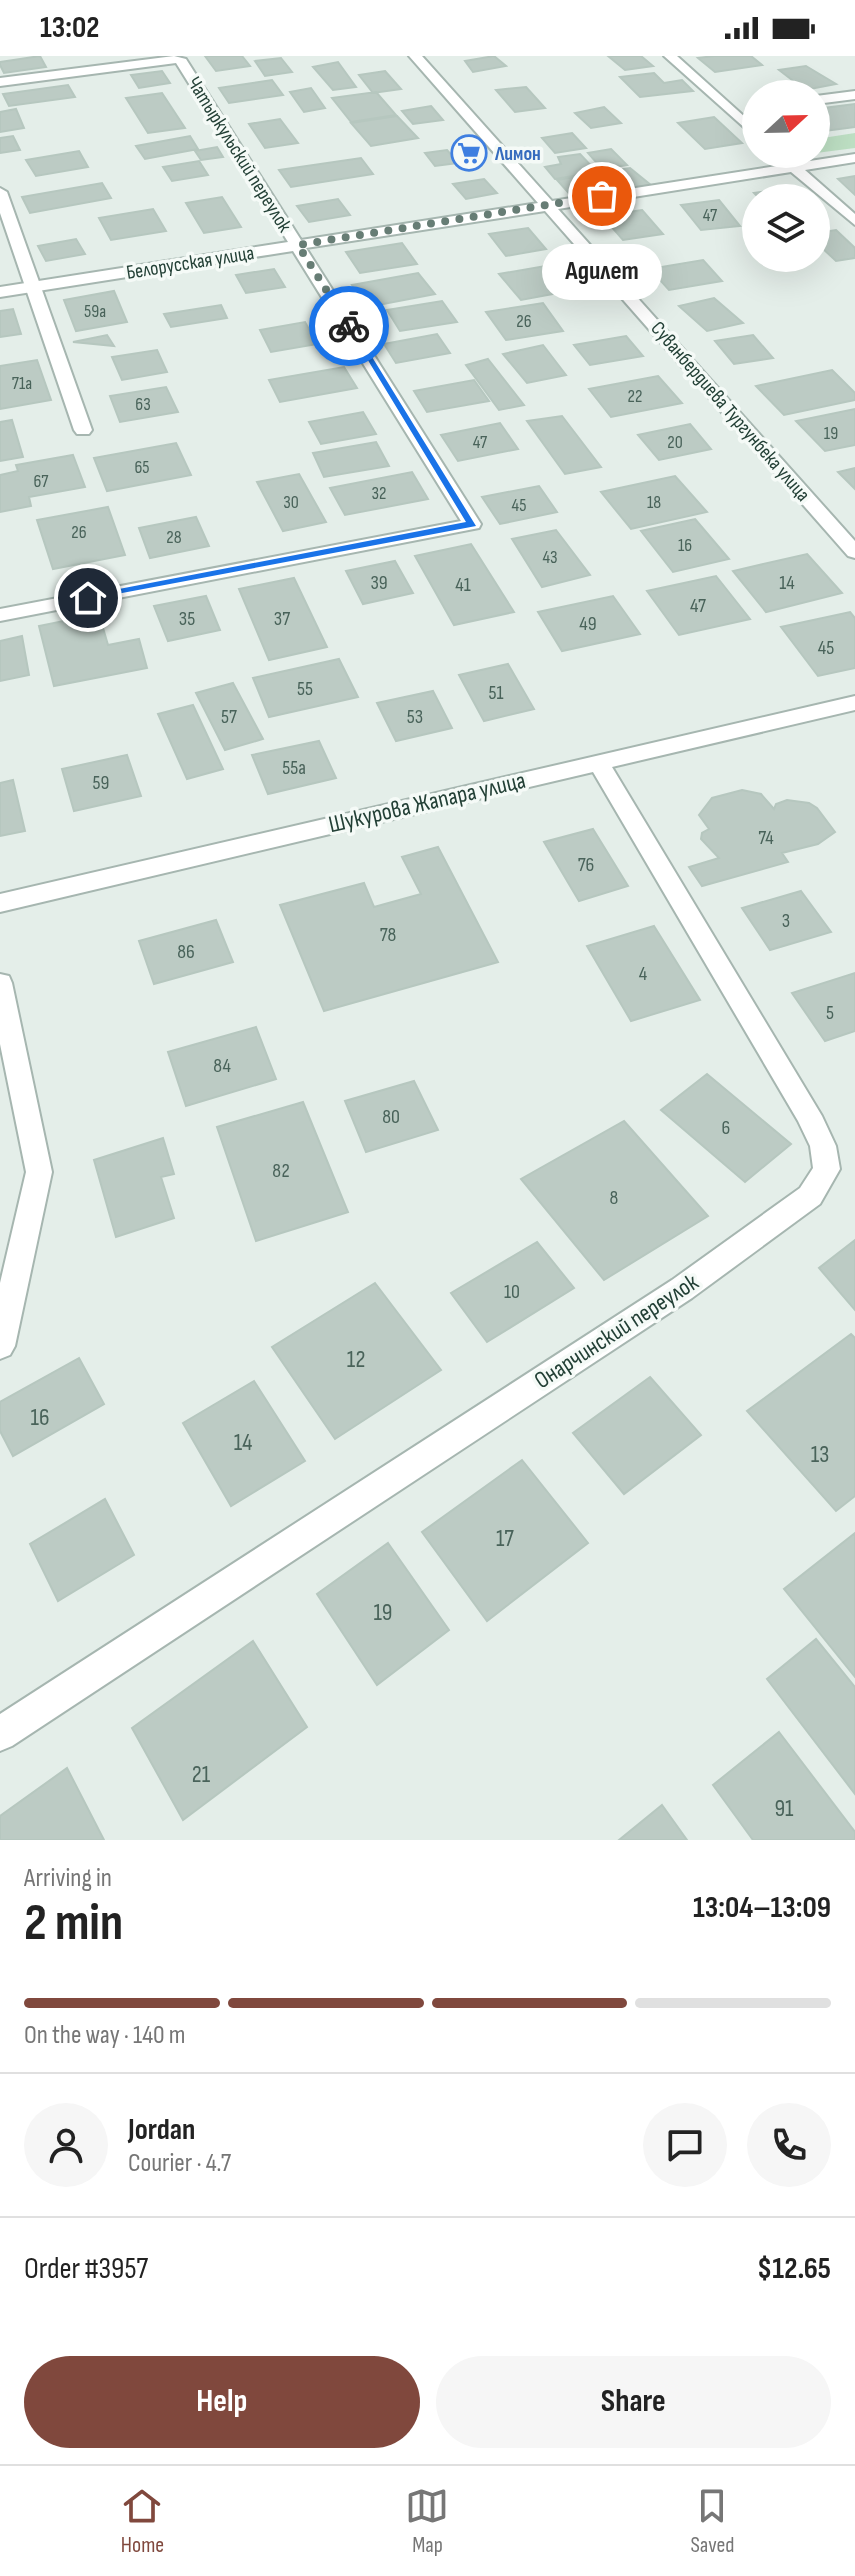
<!DOCTYPE html>
<html lang="en">
<head>
<meta charset="utf-8">
<style>
  body { margin:0; font-family:"Sofia Sans Condensed",sans-serif; background:#f6f6f6; color:#222; height:100vh; display:flex; flex-direction:column; font-size:30px; white-space:nowrap }
  * { box-sizing:border-box; margin:0 }
  p { font-size:26px; color:#767676 }
  .icon { flex:none; width:44px; height:44px; fill:none; stroke:currentColor; stroke-width:2; stroke-linecap:round; stroke-linejoin:round }
  .map { position:relative; height:1784px; overflow:hidden }
  .details { display:flex; flex-direction:column; background:#fff; flex:1 }
  .details>* { flex:none }
  .needle { width:52px; rotate:68deg }
  .fabs { position:absolute; left:742px; top:24px; display:grid; gap:16px }
  .fabs a { display:grid; place-items:center; width:88px; height:88px; border-radius:50%; background:#fff; box-shadow:0 8px 32px #0002; font-size:40px }
  .pin { position:absolute; display:grid; place-items:center; width:68px; height:68px; color:#fff; margin:-34px; border:4px solid #fff; border-radius:50%; box-shadow:0 2px 8px #0007 }
  .courier { position:absolute; display:grid; place-items:center; width:80px; height:80px; margin:-40px; border:6px solid #1a73e8; border-radius:50%; background:#fff; color:#222; box-shadow:0 2px 10px #0007 }
  .bubble { position:absolute; height:56px; border-radius:28px; background:#fff; box-shadow:0 8px 32px #0002; font-size:26px; font-weight:700; line-height:56px; text-align:center }
  .overview em { font-style:normal; font-weight:700 }
  .overview div { display:flex; flex-direction:column-reverse }
  .overview { display:flex; align-items:center; justify-content:space-between; height:136px; padding:0 24px }
  h1 { font-size:52px; font-weight:700; line-height:60px }
  .bar { display:grid; grid-template-columns:repeat(4,1fr); gap:12px 8px; align-content:center; height:96px; padding:0 24px }
  .bar i { height:10px; border-radius:6px; background:#e0e0e0 }
  .bar .active { background:#80483d }
  .bar p { grid-column:span 4 }
  .line { display:flex; align-items:center; gap:20px; padding:0 24px; border-top:2px solid #e0e0e0 }
  .line div { flex:1 }
  .round { display:grid; place-items:center; flex:none; width:84px; height:84px; border-radius:42px; background:#f6f6f6 }
  .cta { display:flex; gap:16px; margin-top:auto; padding:16px 24px }
  .cta a { flex:1; height:92px; border-radius:48px; background:#80483d; color:#fff; font-size:32px; font-weight:700; line-height:92px; text-align:center }
  .cta a+a { background:#f6f6f6; color:#222 }
  .status { display:flex; justify-content:space-between; align-items:center; height:56px; padding:0 40px; background:#fff; direction:ltr }
  .status svg { height:22px; fill:currentColor }
  .tabs { display:flex; justify-content:space-around; align-items:center; height:112px; border-top:2px solid #e0e0e0; background:#fff; font-size:22px; color:#767676 }
  .tabs a { display:grid; justify-items:center; gap:4px }
  .tabs .active { color:#80483d }
  .map>svg:first-child { display:block }
  .green { fill:#bddfc3 }
  .building { fill:#bccbc4; stroke:#b6c7bf; stroke-width:2 }
  .lines { fill:none; stroke-linecap:round; stroke-linejoin:round }
  .service-casing { stroke:#a6b6b0; stroke-width:4 }
  .minor-casing { stroke:#a6b6b0; stroke-width:4 }
  .service { fill:#fff; fill-rule:evenodd }
  .minor { fill:#fff; fill-rule:evenodd }
  .route { fill:#1a73e8 }
  .done { stroke:#677d75; stroke-width:8; stroke-dasharray:0 14.4 }
  .labels { text-anchor:middle; stroke-width:7; stroke-linejoin:round; paint-order:stroke }
  .far-number-label { font-size:18px; fill:#49635a }
  .far-shop-label { font-size:20px; font-weight:bold; fill:#366cbe; stroke:#f5faf7; text-anchor:start }
  .far-street-label { font-size:20px; fill:#234036; stroke:#f5faf7 }
  .number-label { font-size:20px; fill:#49635a }
  .street-label { font-size:24px; fill:#234036; stroke:#f5faf7 }
  .near-number-label { font-size:24px; fill:#49635a }
</style>
</head>
<body>
<div class="status"><b>13:02</b><svg viewBox="0 0 49 12"><path d="M0 12V9h3v3zM5 12V6h3v6zM10 12V3h3v9zM15 12V0h3v12zM26 1h20v11H26zM47 4h2v5h-2z"/></svg></div>
<div class="map">
<svg width="855" height="1784" viewBox="0 0 855 1784">
  <rect width="100%" height="100%" fill="#e4eee9"/>
  <path class="green" d="M855 77V92L816 97V83Z"/>
  <path class="building" d="M40 0 46 11 4 17 0 9V6Z
    M205 0H242L250 10 216 15Z
    M494 0 506 10 473 16 465 5Z
    M608 0H641L653 10 625 14Z
    M714 0H751L762 9 715 16 698 2Z
    M281 2 292 16 265 20 255 5Z
    M338 6 356 31 333 34 313 11Z
    M806 10 836 28 805 34 779 14Z
    M162 15 170 27 139 32 131 19Z
    M385 15 401 33 373 37 359 19Z
    M654 17 664 27 682 24 693 35 640 41 620 21Z
    M272 24 283 39 229 47 219 32Z
    M68 29 75 41 9 50 3 38Z
    M526 31 545 52 515 56 496 34Z
    M311 32 325 52 304 56 290 36Z
    M376 36 396 59 351 66 332 42Z
    M162 37 185 72 148 77 126 42Z
    M855 48V71L816 76V53Z
    M431 50 443 64 413 68 402 55Z
    M604 51 621 67 591 72 575 57Z
    M16 53 24 72 0 76V56Z
    M397 60 418 82 371 90 351 67Z
    M714 61 742 87 705 93 678 67Z
    M280 63 298 87 265 92 249 68Z
    M572 77 586 92 555 97 542 82Z
    M13 80 20 94 0 97V82Z
    M190 80 198 93 145 103 136 90Z
    M217 91 223 101 201 104 195 95Z
    M611 93 627 109 602 113 588 97Z
    M447 94 458 107 435 110 425 97Z
    M79 95 88 111 36 120 26 104Z
    M580 98 597 116 555 123 545 111 561 108 558 101Z
    M361 102 373 118 291 131 279 114Z
    M199 105 208 119 172 125 163 111Z
    M630 112 652 130 623 135 603 116Z
    M597 117 615 135 573 142 557 124Z
    M855 120V139L838 123Z
    M484 123 497 137 466 143 453 128Z
    M102 127 111 142 30 157 22 141Z
    M786 132 797 142H759L754 137Z
    M222 141 241 171 204 177 186 147Z
    M338 143 350 159 309 166 297 150Z
    M719 144 740 170 701 174 681 149Z
    M153 153 166 175 111 184 99 162Z
    M642 154 663 178 623 184 602 160Z
    M528 172 546 193 506 200 489 178Z
    M836 174 855 192V202L836 205 820 190 816 191V177Z
    M76 183 85 198 46 205 38 190Z
    M402 187 417 208 360 217 346 196Z
    M703 204 722 225 669 234 650 213Z
    M551 209 574 234 521 244 499 218Z
    M274 213 285 231 246 237 236 219Z
    M418 217 435 238 368 251 352 229Z
    M114 235 127 266 76 275 64 244Z
    M714 242 743 267 707 275 679 250Z
    M442 245 457 266 400 275 387 254Z
    M543 247 563 275 506 284 486 256Z
    M221 249 227 262 171 271 164 258Z
    M13 253 21 278 0 281V255Z
    M305 266 317 288 271 296 260 274Z
    M437 278 450 297 396 307 384 288Z
    M107 279 114 290 73 286Z
    M753 279 773 302 734 308 715 285Z
    M626 280 643 300 590 309 574 289Z
    M543 289 566 319 527 327 503 298Z
    M157 294 167 316 122 324 112 301Z
    M488 303 524 349 499 354 466 309Z
    M37 304 51 344 0 353V310Z
    M344 311 357 332 280 346 269 324Z
    M832 314 855 337V344L784 359 756 330Z
    M658 320 682 347 611 361 589 333Z
    M474 324 489 345 427 356 414 335Z
    M166 331 178 356 120 366 110 340Z
    M855 353V389L825 395 796 365Z
    M363 356 376 378 321 388 309 366Z
    M562 360 601 411 565 418 527 365Z
    M12 364 23 401 0 405V366Z
    M500 367 518 393 458 405 441 379Z
    M690 368 711 393 659 404 638 379Z
    M376 386 389 410 324 421 313 397Z
    M176 387 191 419 107 435 94 402Z
    M73 399 85 431 29 441 31 450 0 456V419L18 415 16 409Z
    M855 412V433L838 416Z
    M412 416 428 443 345 459 330 432Z
    M299 418 326 466 283 475 257 426Z
    M675 420 707 456 631 473 601 436Z
    M539 430 557 456 500 468 482 441Z
    M108 451 125 499 53 513 37 464Z
    M196 461 209 490 150 502 139 472Z
    M695 463 729 503 673 516 641 475Z
    M556 474 590 519 542 531 512 483Z
    M471 488 514 556 454 569 415 500Z
    M807 498 842 537 766 556 733 515Z
    M395 505 413 537 363 548 346 515Z
    M716 520 750 563 679 579 647 535Z
    M294 522 327 591 269 604 239 533Z
    M206 540 220 574 168 585 154 550Z
    M613 540 640 578 562 595 538 556Z
    M850 556 855 562V612L818 620 781 571Z
    M99 558 108 589 139 583 147 612 54 630 39 570Z
    M22 580 29 619 0 625V585Z
    M339 603 358 641 269 661 253 622Z
    M508 608 534 653 484 665 459 619Z
    M233 627 263 683 225 694 196 637Z
    M433 635 452 672 396 685 377 647Z
    M193 649 223 713 187 723 158 658Z
    M319 685 336 722 268 738 252 699Z
    M127 699 141 740 74 755 62 713Z
    M13 724 25 775 0 780V727Z
    M742 734 761 738 774 753 776 748 787 744 809 747 817 752 835 776 818 788 782 797 788 806 702 830 689 811 719 802 701 783 702 777 709 773 699 759 712 742Z
    M593 773 628 830 579 845 544 786Z
    M438 791 498 906 324 955 280 849 364 827 374 851 421 838 402 801Z
    M801 835 831 876 770 894 742 852Z
    M216 864 233 906 154 928 139 885Z
    M654 870 700 944 631 965 587 890Z
    M855 917V975L825 985 792 937Z
    M256 971 276 1023 186 1050 168 996Z
    M707 1018 791 1088 745 1126 661 1054Z
    M414 1025 438 1074 366 1096 345 1045Z
    M303 1046 348 1156 256 1185 217 1071Z
    M624 1065 708 1160 604 1224 521 1123Z
    M163 1082 174 1118 161 1121 174 1162 116 1181 94 1104Z
    M855 1184V1254L819 1212Z
    M537 1186 574 1232 487 1286 451 1237Z
    M375 1227 441 1314 335 1383 272 1291Z
    M851 1278 855 1282V1440L836 1455 747 1355Z
    M79 1302 104 1348 13 1400 0 1375V1346Z
    M650 1321 701 1379 624 1438 573 1377Z
    M254 1325 305 1405 231 1450 183 1367Z
    M522 1404 588 1487 487 1565 422 1476Z
    M105 1443 134 1499 58 1545 30 1488Z
    M855 1477V1621L784 1533Z
    M388 1487 449 1574 377 1629 317 1538Z
    M816 1583 855 1631V1738L767 1623Z
    M253 1585 307 1671 183 1764 132 1672Z
    M779 1676 855 1776V1784H753L713 1729Z
    M67 1712 104 1784H0V1760Z
    M662 1749 687 1784H619Z"/>
  <g class="lines">
    <defs>
      <path id="service" d="M0 132 7 136 92 374 89 378H77L74 374 0 157Z
        M0 918 9 920 12 927 52 1116 15 1290 10 1299 0 1303V1227L26 1116 0 988Z"/>
      <path id="minor" d="M174 0 186 3 301 184 538 147 409 0H422L552 145 783 109 779 105 786 101 797 107 855 98V106L805 114 855 158V169L791 116 558 153 855 485V502L848 500 545 155 306 192 481 468 479 472 0 565V553L461 465 293 195 0 241V231L288 186 176 7 0 30V22Z
        M664 0H677L756 71V82Z
        M855 35V43L816 48V40Z
        M855 640V654L612 711 822 1060 836 1090 840 1113 820 1148 692 1242 12 1690 0 1695V1658L672 1224 800 1132 813 1112 810 1090 798 1065 593 716 0 856V838Z"/>
    </defs>
    <use href="#service" class="service-casing"/>
    <use href="#minor" class="minor-casing"/>
    <use href="#service" class="service"/>
    <use href="#minor" class="minor"/>
  </g>
  <path class="route" d="M346 268 353 270 476 470 85 544 83 542 88 539 466 466Z"/>
  <g class="lines">
    <path class="done" d="M349 270 298 189 602 140"/>
  </g>
  <defs>
    <symbol id="supermarket-ring" viewBox="-11 -11 22 22"><circle r="9.5" fill="#f5faf7" stroke="#3f7fe0" stroke-width="1.5"/><path d="M-6-5.5h2.5l.6 2H6L4.5 2H-2.5L-4.4-4H-6ZM-1.5 3.2a1.3 1.3 0 1 0 .1 0ZM3 3.2a1.3 1.3 0 1 0 .1 0Z" fill="#3f7fe0"/></symbol>
  </defs>
  <g fill-rule="evenodd">
    <use href="#supermarket-ring" x="449" y="77" width="40" height="40"/>
  </g>
  <g class="labels">
    <g class="far-number-label">
      <text x="710" y="165">47</text>
      <text x="95" y="261">59а</text>
      <text x="524" y="271">26</text>
      <text x="22" y="333">71а</text>
      <text x="635" y="346">22</text>
      <text x="143" y="354">63</text>
      <text x="831" y="383">19</text>
      <text x="480" y="392">47</text>
      <text x="675" y="392">20</text>
      <text x="142" y="417">65</text>
      <text x="41" y="431">67</text>
      <text x="379" y="443">32</text>
      <text x="291" y="452">30</text>
      <text x="654" y="452">18</text>
      <text x="519" y="455">45</text>
      <text x="79" y="482">26</text>
      <text x="174" y="487">28</text>
      <text x="685" y="495">16</text>
      <text x="550" y="507">43</text>
    </g>
    <g class="far-shop-label">
      <text x="495" y="104">Лимон</text>
    </g>
    <g class="far-street-label">
      <text transform="translate(240 98) rotate(58)" y="7">Чатыркульский переулок</text>
      <text transform="translate(190 206) rotate(-9)" y="7">Белорусская улица</text>
      <text transform="translate(731 355) rotate(49)" y="7">Суванбердиева Тургунбека улица</text>
    </g>
    <g class="number-label">
      <text x="379" y="533">39</text>
      <text x="787" y="533">14</text>
      <text x="463" y="535">41</text>
      <text x="698" y="556">47</text>
      <text x="187" y="569">35</text>
      <text x="282" y="569">37</text>
      <text x="588" y="574">49</text>
      <text x="826" y="598">45</text>
      <text x="305" y="639">55</text>
      <text x="496" y="643">51</text>
      <text x="229" y="667">57</text>
      <text x="415" y="667">53</text>
      <text x="294" y="718">55а</text>
      <text x="101" y="733">59</text>
      <text x="766" y="788">74</text>
      <text x="586" y="815">76</text>
      <text x="786" y="871">3</text>
      <text x="388" y="885">78</text>
      <text x="186" y="902">86</text>
      <text x="643" y="924">4</text>
      <text x="830" y="963">5</text>
      <text x="222" y="1016">84</text>
      <text x="391" y="1067">80</text>
      <text x="726" y="1078">6</text>
      <text x="281" y="1121">82</text>
      <text x="614" y="1148">8</text>
      <text x="512" y="1242">10</text>
    </g>
    <g class="street-label">
      <text transform="translate(427 746) rotate(-13)" y="8">Шукурова Жапара улица</text>
      <text transform="translate(616 1275) rotate(-33)" y="8">Онарчинский переулок</text>
    </g>
    <g class="near-number-label">
      <text x="356" y="1311">12</text>
      <text x="40" y="1369">16</text>
      <text x="243" y="1394">14</text>
      <text x="820" y="1406">13</text>
      <text x="505" y="1490">17</text>
      <text x="383" y="1564">19</text>
      <text x="201" y="1726">21</text>
      <text x="784" y="1760">91</text>
    </g>
  </g>
</svg>
<div class="fabs">
<a><svg class="needle" viewBox="-14 -14 28 28"><path d="M0-13l5 13h-10z" fill="#e53935"/><path d="M0 13l5-13h-10z" fill="#767676"/></svg></a>
<a><svg class="icon" aria-label="layers" viewBox="0 0 24 24"><path d="M12 4l9 5-9 5-9-5zM3 14l9 5 9-5"/></svg></a>
</div>
<div class="pin" style="left:602px;top:140px;background:#ea580c"><svg class="icon" aria-label="bag" viewBox="0 0 24 24"><path d="M5 8h14l-1 12H6zM9 8a3 3 0 0 1 6 0"/></svg></div>
<div class="pin" style="left:88px;top:542px;background:#1f2937"><svg class="icon" aria-label="home" viewBox="0 0 24 24"><path d="M3 11l9-7 9 7M6 9v11h12V9"/></svg></div>
<div class="courier" style="left:349px;top:270px"><svg class="icon" aria-label="bike" viewBox="0 0 24 24"><circle cx="6" cy="16" r="4"/><circle cx="18" cy="16" r="4"/><path d="M6 16l4-8h5l3 8M10 8l3 8H6M13 5h3"/></svg></div>
<div class="bubble" style="left:542px;top:188px;width:120px">Адилет</div>
</div>
<section class="details">
<div class="overview"><div><h1>2 min</h1><p>Arriving in</p></div><em>13:04–13:09</em></div>
<div class="bar"><i class="active"></i><i class="active"></i><i class="active"></i><i></i><p>On the way · 140 m</p></div>
<div class="line" style="height:144px"><a class="round"><svg class="icon" aria-label="person" viewBox="0 0 24 24"><circle cx="12" cy="8" r="4"/><path d="M4 21q1-7 8-7t8 7"/></svg></a><div><b>Jordan</b><p>Courier · 4.7</p></div><a class="round"><svg class="icon" aria-label="chat" viewBox="0 0 24 24"><path d="M4 5h16v11H9l-5 4z"/></svg></a><a class="round"><svg class="icon" aria-label="phone" viewBox="0 0 24 24"><path d="M5 4h4l2 5-3 2q2 4 5 5l2-3 5 2v4C11 20 4 13 5 4z"/></svg></a></div>
<div class="line" style="height:104px"><div>Order #3957</div><b>$12.65</b></div>
<div class="cta"><a>Help</a><a>Share</a></div>
</section>
<nav class="tabs">
<a class="active"><svg class="icon" aria-label="home" viewBox="0 0 24 24"><path d="M3 11l9-7 9 7M6 9v11h12V9"/></svg>Home</a>
<a><svg class="icon" aria-label="map" viewBox="0 0 24 24"><path d="M3 6l6-2 6 2 6-2v14l-6 2-6-2-6 2zM9 4v14M15 6v14"/></svg>Map</a>
<a><svg class="icon" aria-label="saved" viewBox="0 0 24 24"><path d="M7 4h10v16l-5-4-5 4z"/></svg>Saved</a>
</nav>
</body>
</html>
